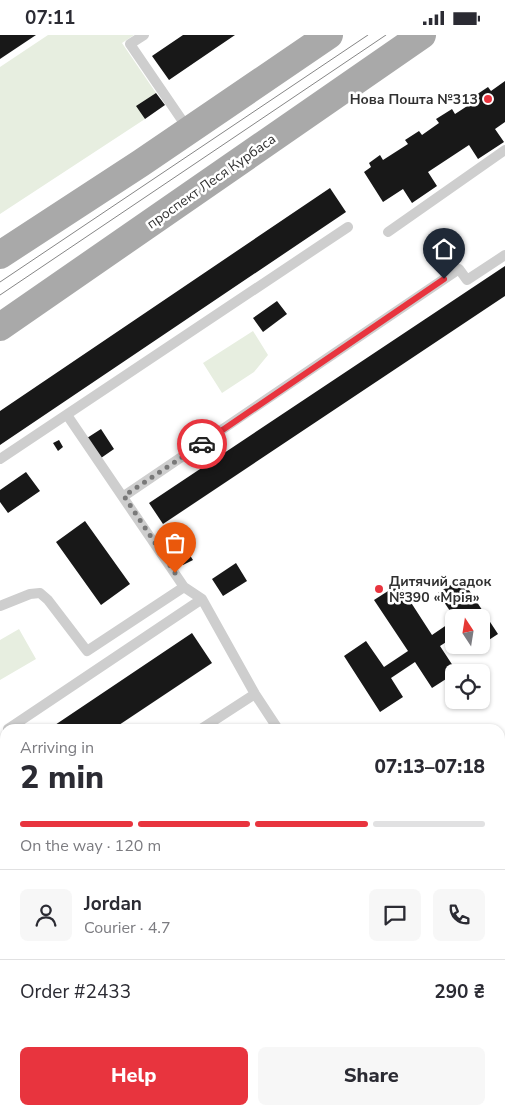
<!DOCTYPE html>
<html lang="en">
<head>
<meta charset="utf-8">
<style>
  body { margin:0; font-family:"Nunito Sans",sans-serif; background:#f7f7f7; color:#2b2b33; height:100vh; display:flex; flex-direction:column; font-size:19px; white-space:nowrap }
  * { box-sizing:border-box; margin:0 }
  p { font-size:16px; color:#7c7c81 }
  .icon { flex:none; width:28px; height:28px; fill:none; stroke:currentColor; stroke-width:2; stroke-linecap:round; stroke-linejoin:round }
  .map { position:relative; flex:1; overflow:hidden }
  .panel { position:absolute; left:0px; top:689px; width:505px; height:391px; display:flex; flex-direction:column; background:#fff; border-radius:15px 15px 0 0; box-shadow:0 1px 4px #0004 }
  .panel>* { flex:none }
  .needle { width:32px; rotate:348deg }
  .fabs { position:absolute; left:445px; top:574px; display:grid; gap:10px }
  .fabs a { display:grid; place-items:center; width:45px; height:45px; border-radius:8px; background:#fff; box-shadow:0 1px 4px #0004; font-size:25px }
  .pin { position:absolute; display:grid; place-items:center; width:42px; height:42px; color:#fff; margin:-51px -21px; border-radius:50% 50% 50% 0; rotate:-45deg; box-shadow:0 0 5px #0007 }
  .pin .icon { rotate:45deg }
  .courier { position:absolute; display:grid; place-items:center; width:50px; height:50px; margin:-25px; border:4px solid #e8343e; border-radius:50%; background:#fff; color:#222; box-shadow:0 1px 6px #0007 }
  .head em { font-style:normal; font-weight:800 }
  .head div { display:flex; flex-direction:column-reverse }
  .head { display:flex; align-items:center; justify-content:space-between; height:85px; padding:0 20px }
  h1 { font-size:32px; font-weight:800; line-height:38px }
  .bar { display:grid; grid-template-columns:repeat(4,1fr); gap:8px 5px; align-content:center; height:60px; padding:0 20px }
  .bar i { height:6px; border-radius:4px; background:#e1e1e2 }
  .bar .on { background:#e8343e }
  .bar p { grid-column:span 4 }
  .line { display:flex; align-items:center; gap:12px; padding:0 20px; border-top:1px solid #e1e1e2 }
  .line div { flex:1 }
  .round { display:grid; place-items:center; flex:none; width:52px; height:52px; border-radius:8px; background:#f7f7f7 }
  .cta { display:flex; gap:10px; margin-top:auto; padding:10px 20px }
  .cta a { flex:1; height:58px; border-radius:8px; background:#e8343e; color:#fff; font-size:20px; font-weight:800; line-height:58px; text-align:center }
  .cta a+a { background:#f7f7f7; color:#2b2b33 }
  .status { display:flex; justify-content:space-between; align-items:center; height:35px; padding:0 25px; background:#fff; direction:ltr }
  .status svg { height:14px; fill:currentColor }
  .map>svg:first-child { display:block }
  .green { fill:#e7eee0 }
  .building { fill:#181818 }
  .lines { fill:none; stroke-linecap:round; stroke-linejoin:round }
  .lane { stroke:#cecece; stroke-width:10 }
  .street { stroke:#cecece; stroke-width:19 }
  .primary { stroke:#a9a9a9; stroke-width:28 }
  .tram { stroke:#868686; stroke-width:1 }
  .done { stroke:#797979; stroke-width:5; stroke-dasharray:0 9 }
  .route { stroke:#e8343e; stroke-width:6 }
  .poi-dot { fill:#e8343e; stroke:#fff; stroke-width:2 }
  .labels { text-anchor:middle; stroke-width:5; stroke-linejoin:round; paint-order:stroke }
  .poi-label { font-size:14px; font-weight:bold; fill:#313131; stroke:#fff; text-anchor:end }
  .street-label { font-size:14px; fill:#313131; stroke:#fff }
</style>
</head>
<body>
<div class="status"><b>07:11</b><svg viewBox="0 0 49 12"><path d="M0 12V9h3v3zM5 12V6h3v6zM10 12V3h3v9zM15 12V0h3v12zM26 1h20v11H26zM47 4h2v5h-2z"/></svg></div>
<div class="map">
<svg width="505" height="1079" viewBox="0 0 505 1079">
  <rect width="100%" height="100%" fill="#fff"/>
  <path class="green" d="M48 0H134L122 8 156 58 137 71 145 84 0 179V32Z
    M253 296 268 320 254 337 222 358 203 328Z
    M19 594 36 624 0 645V605Z"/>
  <path class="building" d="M0 0H36L0 24Z
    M183 0H235L169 45 152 21Z
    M505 46V87L495 94 504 107 478 124 469 110 428 137 437 151 412 168 403 154 383 167 364 137 371 132 369 128 380 120 383 125 408 109 405 105 419 96 422 100 439 88 436 84 452 74 455 79 478 64 476 60 488 52 491 56Z
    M156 58 165 70 145 84 136 71Z
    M330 153 346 177 0 410V376Z
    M505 231V261L163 489 149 468Z
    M277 266 287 279 263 297 253 283Z
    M101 394 114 414 101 423 87 403Z
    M59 405 63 412 58 416 53 408Z
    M26 437 40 456 8 478 0 467V455Z
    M85 486 130 549 101 570 56 507Z
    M184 511 193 525 183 530 175 517Z
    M236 528 247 546 223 561 212 544Z
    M461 543 498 599 475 614 473 610H481V582H454L438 558Z
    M399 549 432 600 454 585V602L440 611 457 637 432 653 415 627 391 643 403 662 380 677 344 621 366 606 384 632 408 616 374 565Z
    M192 598 212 628 113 694H49Z
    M5 723V750L0 743V726Z
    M3 868H5V989L0 988V917Z
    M500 876 505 877V967L501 992Z
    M0 1057 5 1058 6 1079H0Z
    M157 1075H225L224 1079H176Z"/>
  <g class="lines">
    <path class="lane" d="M144 0 130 9 188 94
      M388 197 505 115
      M67 380 184 552 202 564 255 659 278 694
      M0 424 348 192
      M124 461 459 234 467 245 505 220
      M0 571 30 559 40 558 48 565 87 616 184 552
      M8 694 202 564
      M201 694 255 659
      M500 813 505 820"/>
    <path class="street" d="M500 765 505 762
      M0 774 5 782
      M54 1079V1075"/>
    <path class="primary" d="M0 220 141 128 329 0
      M0 292 422 0"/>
    <path class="tram" d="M0 247 368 0
      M0 260 386 0"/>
  </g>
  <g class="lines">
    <path class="done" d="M175 538 124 461 202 409"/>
    <path class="route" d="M202 409 444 244"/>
  </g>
  <g class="poi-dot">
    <circle cx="488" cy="64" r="5"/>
    <circle cx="379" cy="554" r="5"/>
  </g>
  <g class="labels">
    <g class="poi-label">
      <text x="478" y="69">Нова Пошта №313</text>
      <text x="389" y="551" text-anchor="start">Дитячий садок<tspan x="389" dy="16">№390 «Мрія»</tspan></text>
    </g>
    <g class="street-label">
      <text transform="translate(211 146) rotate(-35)" y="5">проспект Леся Курбаса</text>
    </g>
  </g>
</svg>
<div class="fabs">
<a><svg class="needle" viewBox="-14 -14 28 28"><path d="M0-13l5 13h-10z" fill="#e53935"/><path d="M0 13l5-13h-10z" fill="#7c7c81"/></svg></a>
<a><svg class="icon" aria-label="locate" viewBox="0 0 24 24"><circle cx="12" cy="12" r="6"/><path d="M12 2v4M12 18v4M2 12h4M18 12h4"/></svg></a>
</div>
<div class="pin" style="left:175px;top:538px;background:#ea580c"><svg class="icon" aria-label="bag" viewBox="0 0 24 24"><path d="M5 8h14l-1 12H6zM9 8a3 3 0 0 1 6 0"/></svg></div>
<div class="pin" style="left:444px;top:244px;background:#1f2937"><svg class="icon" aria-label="home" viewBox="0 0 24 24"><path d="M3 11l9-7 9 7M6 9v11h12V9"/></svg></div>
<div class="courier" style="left:202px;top:409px"><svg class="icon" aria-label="car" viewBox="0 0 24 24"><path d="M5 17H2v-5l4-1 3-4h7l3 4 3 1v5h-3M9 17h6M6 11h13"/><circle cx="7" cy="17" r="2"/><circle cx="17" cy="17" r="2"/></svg></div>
<section class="panel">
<div class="head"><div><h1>2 min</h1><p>Arriving in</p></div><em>07:13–07:18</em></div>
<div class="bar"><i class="on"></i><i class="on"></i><i class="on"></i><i></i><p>On the way · 120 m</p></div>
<div class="line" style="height:90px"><a class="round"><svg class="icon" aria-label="person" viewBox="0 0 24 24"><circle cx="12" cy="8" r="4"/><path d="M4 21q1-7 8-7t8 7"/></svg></a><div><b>Jordan</b><p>Courier · 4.7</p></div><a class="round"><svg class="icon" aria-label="chat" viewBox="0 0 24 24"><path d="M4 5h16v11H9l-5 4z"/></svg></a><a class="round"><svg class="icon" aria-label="phone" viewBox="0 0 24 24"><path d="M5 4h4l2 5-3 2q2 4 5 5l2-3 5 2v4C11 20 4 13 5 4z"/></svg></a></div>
<div class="line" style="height:65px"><div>Order #2433</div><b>290 ₴</b></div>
<div class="cta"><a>Help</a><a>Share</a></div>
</section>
</div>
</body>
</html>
